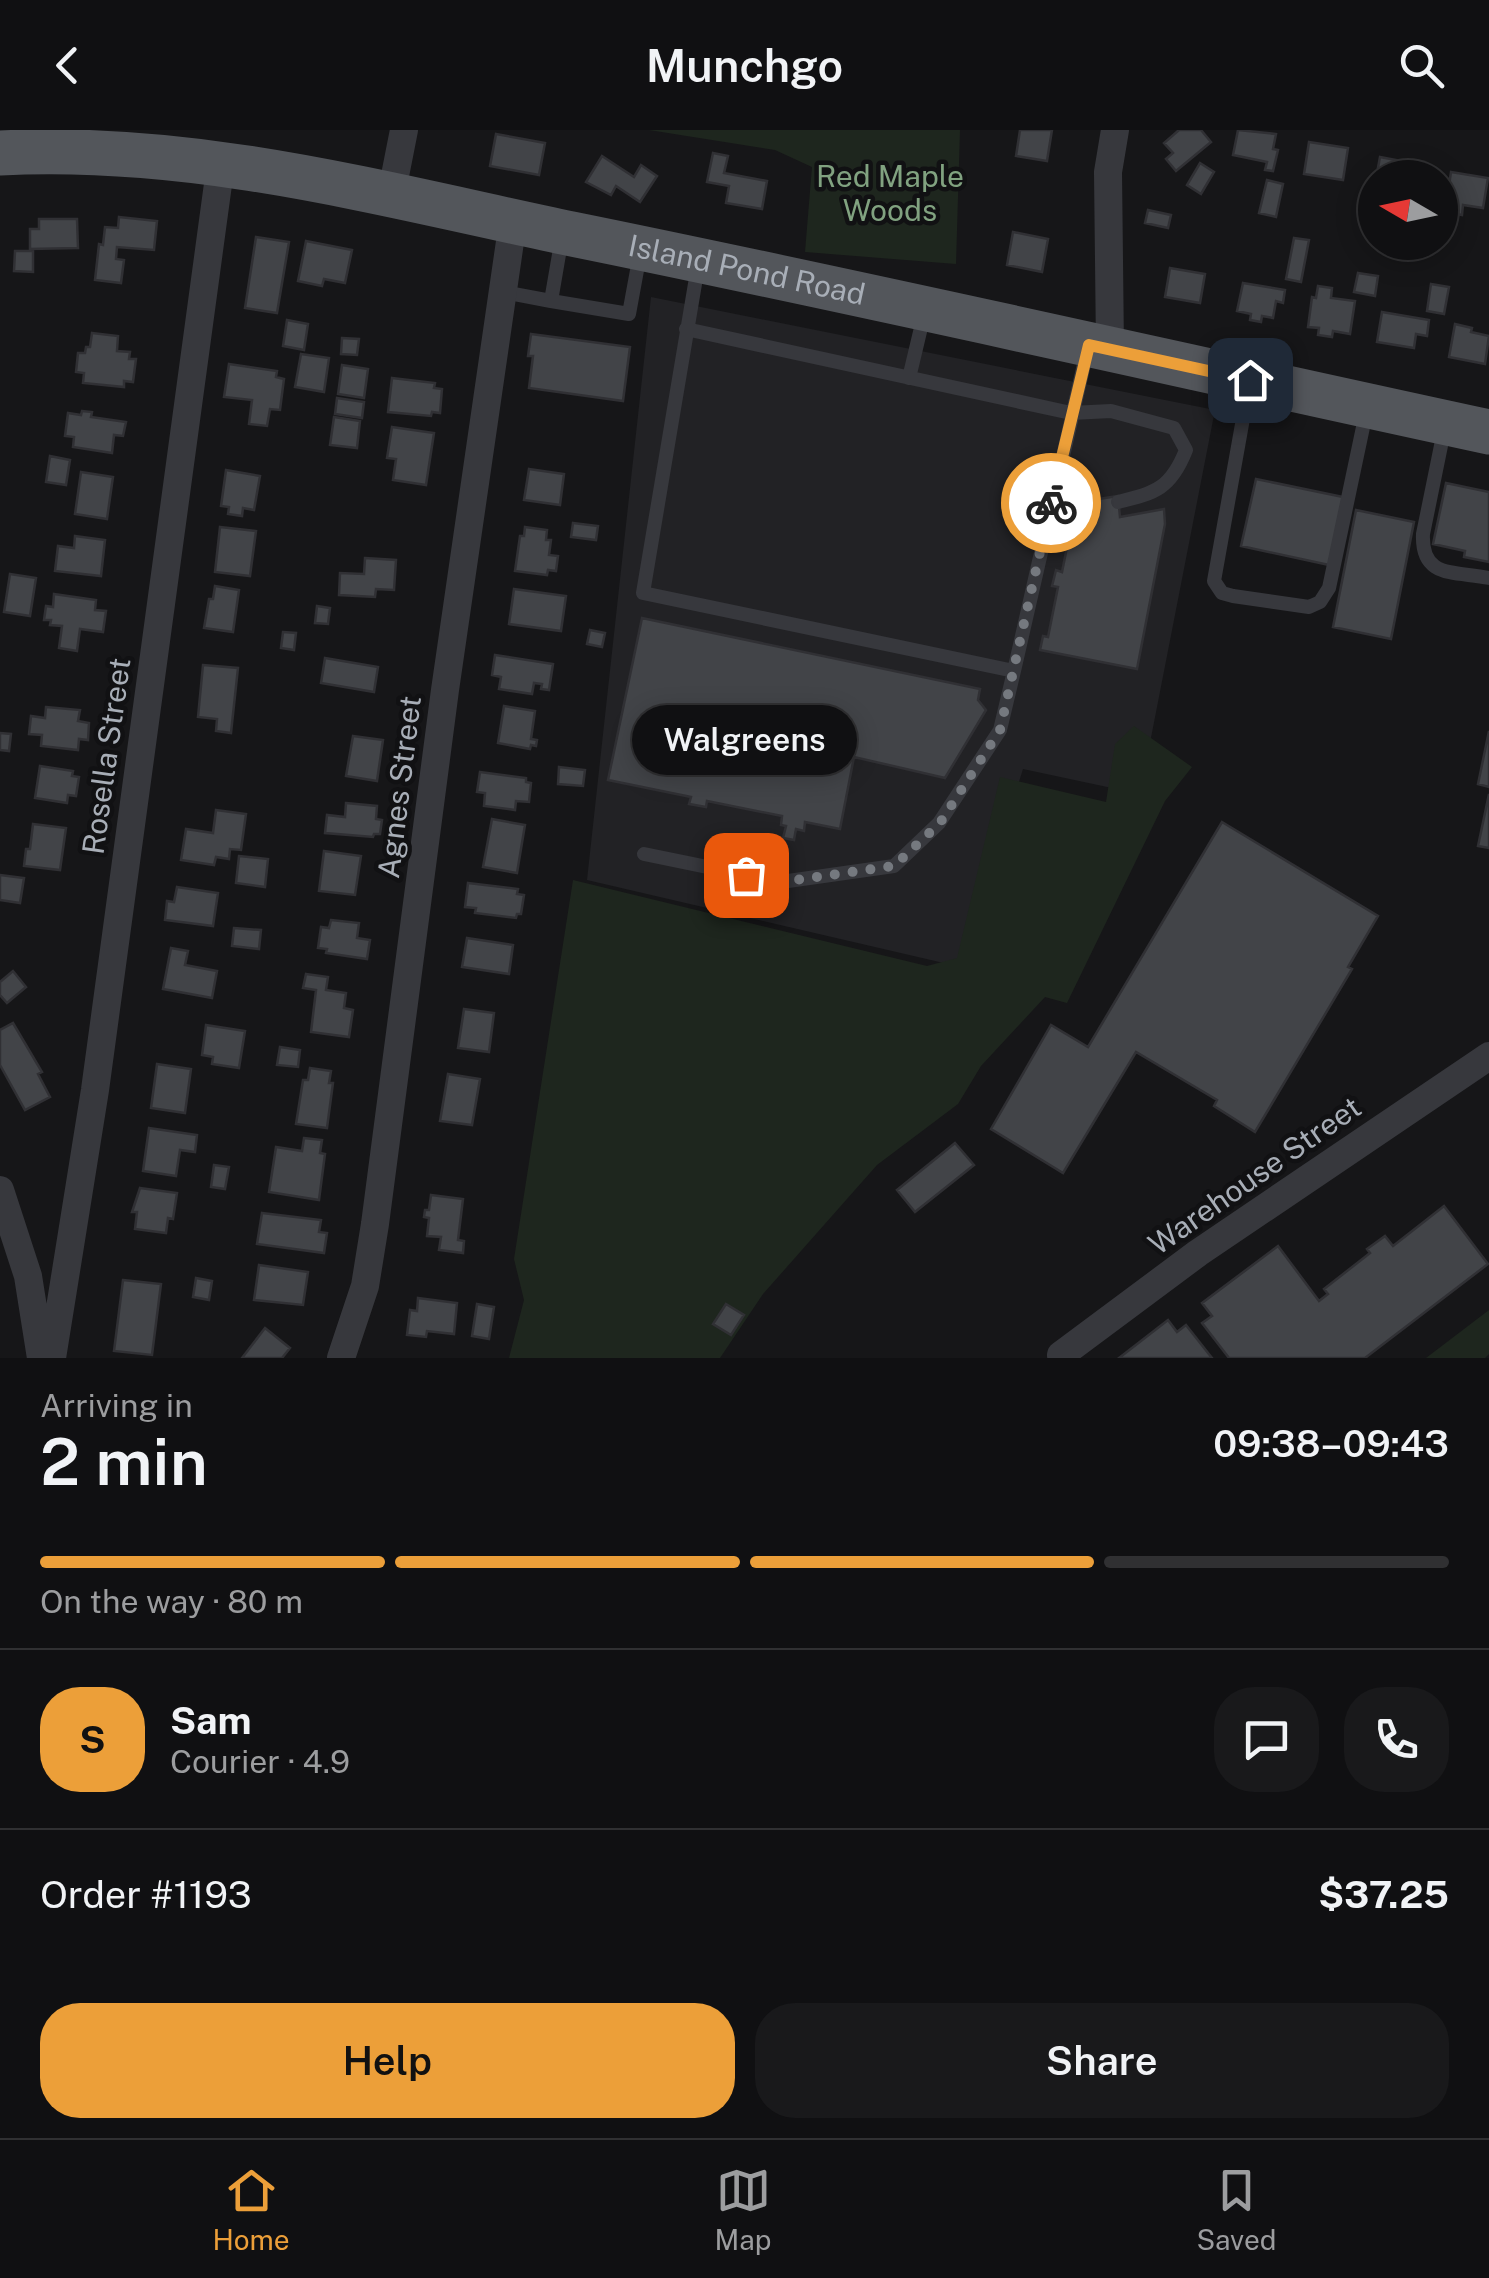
<!DOCTYPE html>
<html lang="en">
<head>
<meta charset="utf-8">
<style>
  body { margin:0; font-family:"Public Sans",sans-serif; background:#19191b; color:#f1f3f6; height:100vh; display:flex; flex-direction:column; font-size:38px; white-space:nowrap }
  * { box-sizing:border-box; margin:0 }
  p { font-size:32px; color:#9c9d9f }
  .icon { flex:none; width:55px; height:55px; fill:none; stroke:currentColor; stroke-width:2; stroke-linecap:round; stroke-linejoin:round }
  .map { position:relative; height:1228px; overflow:hidden }
  .side { display:flex; flex-direction:column; background:#101012; flex:1 }
  .side>* { flex:none }
  .needle { width:65px; rotate:279deg }
  .buttons { position:absolute; left:1358px; top:30px; display:grid; gap:20px }
  .buttons a { display:grid; place-items:center; width:100px; height:100px; border-radius:50%; background:#101012; box-shadow:0 5px 25px #0003,0 0 0 2px #303032; font-size:50px }
  .pin { position:absolute; display:grid; place-items:center; width:85px; height:85px; color:#fff; margin:-42px; border-radius:20px; box-shadow:0 5px 15px #0006 }
  .courier { position:absolute; display:grid; place-items:center; width:100px; height:100px; margin:-50px; border:8px solid #ec9f39; border-radius:50%; background:#fff; color:#222; box-shadow:0 2px 12px #0007 }
  .bubble { position:absolute; height:70px; border-radius:35px; background:#101012; box-shadow:0 5px 25px #0003,0 0 0 2px #303032; font-size:32px; font-weight:600; line-height:70px; text-align:center }
  .headline em { font-style:normal; font-weight:600 }
  .headline div { display:flex; flex-direction:column-reverse }
  .headline { display:flex; align-items:center; justify-content:space-between; height:170px; padding:0 40px }
  h1 { font-size:65px; font-weight:600; line-height:75px }
  .bar { display:grid; grid-template-columns:repeat(4,1fr); gap:15px 10px; align-content:center; height:120px; padding:0 40px }
  .bar i { height:12px; border-radius:8px; background:#303032 }
  .bar .selected { background:#ec9f39 }
  .bar p { grid-column:span 4 }
  .line { display:flex; align-items:center; gap:25px; padding:0 40px; border-top:2px solid #303032 }
  .line div { flex:1 }
  .round { display:grid; place-items:center; flex:none; width:105px; height:105px; border-radius:40px; background:#19191b }
  .primary-button { display:flex; gap:20px; margin-top:auto; padding:20px 40px }
  .primary-button a { flex:1; height:115px; border-radius:40px; background:#ec9f39; color:#111; font-size:40px; font-weight:600; line-height:115px; text-align:center }
  .primary-button a+a { background:#19191b; color:#f1f3f6 }
  header { display:flex; justify-content:space-between; align-items:center; height:130px; padding:0 40px; background:#101012; font-size:45px; font-weight:600 }
  .tabs { display:flex; justify-content:space-around; align-items:center; height:140px; border-top:2px solid #303032; background:#101012; font-size:28px; color:#9c9d9f }
  .tabs a { display:grid; justify-items:center; gap:5px }
  .tabs .selected { color:#ec9f39 }
  .map>svg:first-child { display:block }
  .built { fill:#222225 }
  .green { fill:#1e261e }
  .building { fill:#424448; stroke:#303034; stroke-width:2.5 }
  .lines { fill:none; stroke-linecap:round; stroke-linejoin:round }
  .lane { stroke:#37383d; stroke-width:14 }
  .street { stroke:#37383d; stroke-width:28 }
  .primary { stroke:#53565b; stroke-width:45 }
  .done { stroke:#75797f; stroke-width:10; stroke-dasharray:0 18 }
  .route { stroke:#ec9f39; stroke-width:12 }
  .labels { text-anchor:middle; stroke-width:9; stroke-linejoin:round; paint-order:stroke }
  .park-label { font-size:30px; fill:#81a280; stroke:#111113 }
  .street-label { font-size:30px; fill:#a8aeb7; stroke:#111113 }
</style>
</head>
<body>
<header><svg class="icon" aria-label="back" viewBox="0 0 24 24"><path d="M15 5l-7 7 7 7"/></svg>Munchgo<svg class="icon" aria-label="search" viewBox="0 0 24 24"><circle cx="10" cy="10" r="6"/><path d="M15 15l6 6"/></svg></header>
<div class="map">
<svg width="1489" height="1228" viewBox="0 0 1489 1228">
  <rect width="100%" height="100%" fill="#161618"/>
  <path class="built" d="M651 167 1215 280 1140 664 1023 639 961 837 587 750Z"/>
  <path class="green" d="M649 0H960L956 134 805 122 812 37 775 20Z
    M1134 596 1192 637 1165 671 1067 873 1045 867 981 936 958 974 877 1035 763 1164 720 1228H509L524 1170 514 1129 573 750 927 836 957 828 1000 647 1106 672 1115 614Z
    M1489 1180V1224L1485 1228H1426Z"/>
  <path class="building" d="M1020 0H1052L1047 31 1016 26Z
    M1179 0H1201L1211 12 1176 41 1166 29 1173 23 1164 13Z
    M1238 0 1276 4 1273 19 1278 20 1273 41 1265 40 1267 32 1233 25Z
    M496 4 545 13 539 45 490 36Z
    M1309 12 1348 18 1343 50 1304 44Z
    M713 23 728 26 724 43 767 51 762 79 726 73 729 56 707 52Z
    M602 26 634 47 641 35 657 46 640 72 616 56 611 65 586 52Z
    M1380 27 1417 34 1414 48H1376Z
    M1200 33 1214 42 1201 64 1187 55Z
    M1451 42 1488 48 1483 78 1463 75 1462 85 1445 82Z
    M1267 50 1283 54 1276 87 1259 83Z
    M1148 80 1171 85 1168 98 1145 93Z
    M119 87 157 91 154 120 117 117 116 129 124 130 121 153 95 150 99 114 103 115 105 97 118 98Z
    M39 89H77L78 118 30 119V99H39Z
    M1013 102 1048 109 1042 142 1007 135Z
    M256 107 289 112 277 183 245 178Z
    M1294 108 1309 110 1301 152 1286 149Z
    M306 111 352 120 345 153 324 149 322 156 298 151Z
    M15 121H33V142L14 141Z
    M1170 138 1205 144 1200 173 1165 167Z
    M1358 143 1378 146 1375 166 1354 162Z
    M1243 153 1285 160 1283 173 1276 171 1273 188 1262 186 1261 192 1250 190 1251 184 1237 181Z
    M1431 154 1449 157 1444 184 1427 181Z
    M1318 156 1332 158 1331 168 1355 171 1350 204 1333 201 1332 207 1318 205 1319 198 1308 197 1312 167 1316 168Z
    M1382 182 1429 190 1427 206 1416 204 1414 218 1377 212Z
    M287 190 308 194 304 220 283 216Z
    M1455 194 1472 198 1471 202 1489 206 1485 234 1449 227Z
    M92 203 118 206 117 221 130 222 129 229H136L133 252 124 251V257L83 253 84 243 76 242 78 223H85L86 217H90Z
    M531 204 630 217 623 271 529 258 533 226H528Z
    M342 208 359 209 357 225 341 224Z
    M301 224 329 228 324 262 295 257Z
    M229 234 277 241 276 247 284 249 280 280 270 279 267 296 249 294 252 270 224 267Z
    M342 235 368 239 364 268 338 264Z
    M392 248 435 253 434 258 442 259 440 283 432 282 431 286 388 282Z
    M337 268 364 272 362 288 335 284Z
    M82 281 92 282 91 287 126 292 123 306 114 305 112 323 73 317 74 307 65 306 68 283 81 285Z
    M334 287 360 291 357 318 330 315Z
    M392 297 434 303 426 355 393 350 396 329 387 328Z
    M50 326 70 330 66 355 46 352Z
    M529 339 564 344 560 375 524 370Z
    M226 340 260 346 254 380 243 378 242 386 228 384 229 377 221 376Z
    M81 342 113 347 107 389 75 384Z
    M1256 349 1343 367 1329 435 1241 416Z
    M1446 353 1489 362V432L1464 427 1465 421 1433 414Z
    M1118 366 1120 387 1164 379 1165 394 1137 539 1040 520 1043 506 1048 507 1058 457 1052 456 1056 440 1062 442 1069 407 1063 405 1066 395H1070L1071 389 1094 388 1092 370Z
    M1356 380 1414 392 1391 509 1333 497Z
    M573 393 598 396 596 410 571 407Z
    M220 397 256 401 250 446 215 442Z
    M525 397 547 400 546 410H551L549 425 558 426 556 441 548 440 547 445 515 441 520 406H524Z
    M75 406 105 410 101 446 55 441 58 416 74 418Z
    M365 428 396 430 394 460 376 459 375 467 339 465 340 443 364 444Z
    M10 444 36 448 30 486 4 482Z
    M215 456 239 460 233 502 204 498 209 469H213Z
    M514 459 566 466 561 501 509 494Z
    M54 464 96 470 95 480 106 481 103 502 80 499 77 521 59 518 62 496 50 495 51 490H44L46 476 53 477Z
    M317 476 330 478 328 494 315 493Z
    M642 488 980 559 978 570 986 580 945 648 854 627 840 699 805 692 804 701 796 699 794 710 783 708 786 696 781 695 782 686 707 671 706 677 689 674 691 667 608 650Z
    M590 500 605 503 602 517 587 514Z
    M283 502 296 503 294 520 281 518Z
    M495 525 553 534 549 560 541 559 542 554 534 553 532 564 499 559 501 547 492 545Z
    M325 528 378 537 374 562 321 553Z
    M203 535 238 538 231 603 216 601 217 589 198 587Z
    M504 576 535 581 531 609 537 610 536 616 531 615 530 619 498 613Z
    M46 577 80 580 78 591 89 593 88 610 79 609 78 620 41 616 42 605 29 604 31 586 45 588Z
    M1489 601V657L1478 654Z
    M0 603 11 604 9 621 0 620Z
    M353 606 383 610 377 651 346 646Z
    M40 636 73 641 72 646 79 647 76 666 68 665 67 673 35 668Z
    M559 637 585 640 583 656 558 654Z
    M480 642 526 648V652L531 653 529 672 516 671 515 680 484 676 485 663 477 662Z
    M1489 664V718L1478 716Z
    M346 673 377 676 376 689 382 690 380 704H374L373 707 325 703 327 685 345 687Z
    M216 680 246 684 241 720 230 719 229 729 216 727 214 735 181 730 186 699 213 703Z
    M492 689 525 695 517 743 483 737Z
    M1222 692 1378 786 1348 837 1352 839 1255 1002 1214 976 1217 970 1136 922 1063 1043 991 999 1051 895 1088 917Z
    M33 694 66 698 60 740 24 736 26 719H30Z
    M324 721 361 726 355 765 319 761Z
    M239 726 268 729 265 757 236 753Z
    M0 745 24 748 20 773 0 770Z
    M468 753 518 759 517 764 524 765 521 784H517L516 788 475 783 476 778 465 777Z
    M177 757 218 763 213 796 165 790 167 771 174 772Z
    M331 790 359 793 357 808 370 810 367 829 326 823 327 819 318 818 321 797 329 798Z
    M234 798 261 800 259 819 232 816Z
    M467 808 513 815 509 844 462 837Z
    M171 818 188 821 185 835 217 841 212 868 163 859Z
    M13 841 26 857 7 873 0 865V852Z
    M306 844 328 847 326 860 346 863 344 878 353 880 349 907 311 902 316 860 303 858Z
    M464 879 494 883 489 922 458 918Z
    M13 893 42 942 38 944 50 967 25 980 0 935V900Z
    M206 895 245 901 239 938 212 934 213 927 202 925Z
    M280 917 300 920 298 937 277 935Z
    M157 934 191 939 185 983 151 978Z
    M310 938 331 941 329 953H333L327 998 296 994 303 950H308Z
    M448 944 480 949 472 995 440 991Z
    M149 998 197 1005 195 1022 180 1020 176 1046 143 1041Z
    M304 1008 322 1010 320 1023 325 1024 319 1070 269 1062 276 1017 302 1021Z
    M955 1013 974 1035 915 1082 897 1060Z
    M214 1035 229 1037 225 1059 211 1057Z
    M140 1058 177 1063 173 1089 168 1088 166 1103 135 1099 137 1082H132Z
    M431 1065 463 1069 458 1110 464 1111 463 1123 439 1120 441 1107 427 1106 429 1088 424 1087 425 1080H429Z
    M1444 1076 1488 1134 1365 1228H1229L1202 1193 1212 1186 1202 1173 1278 1116 1319 1171 1328 1164 1324 1159 1370 1123 1367 1119 1385 1106 1393 1116Z
    M262 1083 321 1090 319 1102 327 1103 324 1123 257 1114Z
    M259 1135 308 1142 303 1175 254 1170Z
    M196 1148 212 1151 209 1170 193 1167Z
    M123 1150 161 1154 152 1225 114 1221Z
    M418 1168 457 1173 454 1204 427 1201 426 1207 407 1205 410 1180 417 1181Z
    M477 1174 494 1177 489 1209 472 1206Z
    M726 1174 744 1185 731 1205 713 1194Z
    M1168 1190 1177 1202 1186 1195 1212 1228H1119Z
    M265 1198 290 1218 282 1228H242Z"/>
  <g class="lines">
    <path class="lane" d="M562 107 551 171 629 184 640 124
      M698 136 643 463 1014 541 1087 221
      M503 162 551 171
      M686 199 1071 283 1111 281 1174 298 1186 320C1171 358 1156 363 1118 372
      M909 248 924 185
      M1249 255 1214 451 1222 463 1233 466 1309 477 1320 472 1329 458 1366 283
      M1445 296 1423 404C1421 448 1453 441 1489 448
      M1050 380 1092 375
      M644 724 781 752 894 736 939 693 1000 600 1014 541"/>
    <path class="street" d="M391 66 404 0
      M1110 219 1108 42 1115 0
      M0 1060 28 1146 41 1228
      M1061 1225 1198 1123 1489 926
      M52 1228 95 960 221 32
      M341 1228 365 1156 375 1094 445 560 513 91"/>
    <path class="primary" id="s1" d="M0 23C197 13 381 64 572 104 878 166 1183 236 1489 302"/>
  </g>
  <g class="lines">
    <path class="done" d="M746 745 781 752 894 736 940 693 1000 600 1051 373"/>
    <path class="route" d="M1051 373 1089 215 1250 250"/>
  </g>
  <g class="labels">
    <g class="park-label">
      <text x="890" y="57">Red Maple<tspan x="890" dy="34">Woods</tspan></text>
    </g>
    <g class="street-label">
      <text dy="10" stroke="none"><textPath href="#s1" startOffset="758">Island Pond Road</textPath></text>
      <text transform="translate(107 626) rotate(-82)" y="10">Rosella Street</text>
      <text transform="translate(400 657) rotate(-83)" y="10">Agnes Street</text>
      <text transform="translate(1255 1046) rotate(-35)" y="10">Warehouse Street</text>
    </g>
  </g>
</svg>
<div class="buttons">
<a><svg class="needle" viewBox="-14 -14 28 28"><path d="M0-13l5 13h-10z" fill="#e53935"/><path d="M0 13l5-13h-10z" fill="#9c9d9f"/></svg></a>
</div>
<div class="pin" style="left:746px;top:745px;background:#ea580c"><svg class="icon" aria-label="bag" viewBox="0 0 24 24"><path d="M5 8h14l-1 12H6zM9 8a3 3 0 0 1 6 0"/></svg></div>
<div class="pin" style="left:1250px;top:250px;background:#1f2937"><svg class="icon" aria-label="home" viewBox="0 0 24 24"><path d="M3 11l9-7 9 7M6 9v11h12V9"/></svg></div>
<div class="courier" style="left:1051px;top:373px"><svg class="icon" aria-label="bike" viewBox="0 0 24 24"><circle cx="6" cy="16" r="4"/><circle cx="18" cy="16" r="4"/><path d="M6 16l4-8h5l3 8M10 8l3 8H6M13 5h3"/></svg></div>
<div class="bubble" style="left:632px;top:575px;width:225px">Walgreens</div>
</div>
<section class="side">
<div class="headline"><div><h1>2 min</h1><p>Arriving in</p></div><em>09:38–09:43</em></div>
<div class="bar"><i class="selected"></i><i class="selected"></i><i class="selected"></i><i></i><p>On the way · 80 m</p></div>
<div class="line" style="height:180px"><b class="round" style="background:#ec9f39;color:#111">S</b><div><b>Sam</b><p>Courier · 4.9</p></div><a class="round"><svg class="icon" aria-label="chat" viewBox="0 0 24 24"><path d="M4 5h16v11H9l-5 4z"/></svg></a><a class="round"><svg class="icon" aria-label="phone" viewBox="0 0 24 24"><path d="M5 4h4l2 5-3 2q2 4 5 5l2-3 5 2v4C11 20 4 13 5 4z"/></svg></a></div>
<div class="line" style="height:130px"><div>Order #1193</div><b>$37.25</b></div>
<div class="primary-button"><a>Help</a><a>Share</a></div>
</section>
<nav class="tabs">
<a class="selected"><svg class="icon" aria-label="home" viewBox="0 0 24 24"><path d="M3 11l9-7 9 7M6 9v11h12V9"/></svg>Home</a>
<a><svg class="icon" aria-label="map" viewBox="0 0 24 24"><path d="M3 6l6-2 6 2 6-2v14l-6 2-6-2-6 2zM9 4v14M15 6v14"/></svg>Map</a>
<a><svg class="icon" aria-label="saved" viewBox="0 0 24 24"><path d="M7 4h10v16l-5-4-5 4z"/></svg>Saved</a>
</nav>
</body>
</html>
